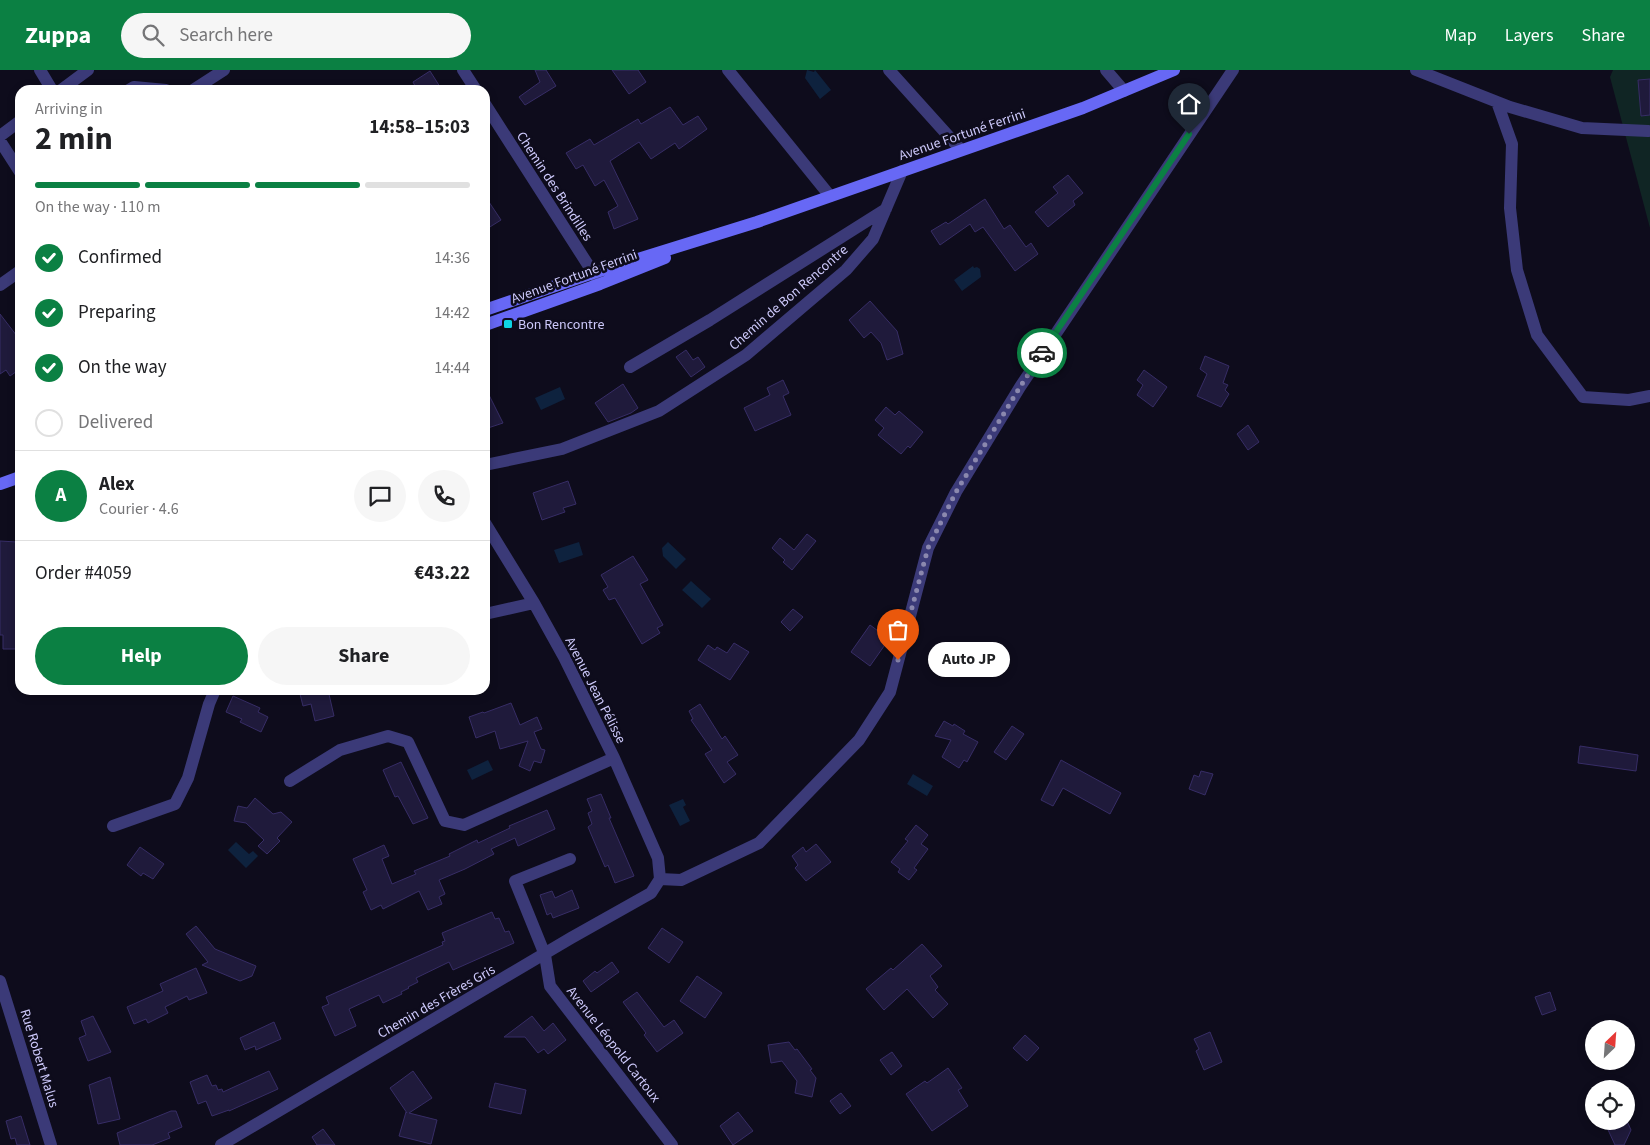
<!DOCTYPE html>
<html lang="en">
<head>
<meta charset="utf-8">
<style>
  body { margin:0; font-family:"Source Sans 3",sans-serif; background:#f6f6f6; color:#202124; height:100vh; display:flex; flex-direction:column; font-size:19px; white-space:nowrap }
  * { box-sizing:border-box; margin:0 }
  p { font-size:16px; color:#757577 }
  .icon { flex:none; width:28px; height:28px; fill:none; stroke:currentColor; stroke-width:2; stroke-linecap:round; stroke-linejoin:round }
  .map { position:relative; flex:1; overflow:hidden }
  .details { position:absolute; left:15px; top:15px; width:475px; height:610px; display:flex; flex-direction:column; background:#fff; border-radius:15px; box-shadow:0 2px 8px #0003 }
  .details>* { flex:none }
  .needle { width:32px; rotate:25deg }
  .controls { position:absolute; left:1585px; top:950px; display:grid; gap:10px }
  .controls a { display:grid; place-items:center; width:50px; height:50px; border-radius:50%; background:#fff; box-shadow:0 2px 8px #0003; font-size:25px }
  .pin { position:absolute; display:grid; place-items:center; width:42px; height:42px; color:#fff; margin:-51px -21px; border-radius:50% 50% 50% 0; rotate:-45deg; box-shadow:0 0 5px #0007 }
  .pin .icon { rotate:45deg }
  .courier { position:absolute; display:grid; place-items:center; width:50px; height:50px; margin:-25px; border:4px solid #0b8043; border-radius:50%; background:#fff; color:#222; box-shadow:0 1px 6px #0007 }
  .bubble { position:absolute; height:35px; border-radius:18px; background:#fff; box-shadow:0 2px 8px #0003; font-size:16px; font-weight:700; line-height:35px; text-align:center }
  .headline em { font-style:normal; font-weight:700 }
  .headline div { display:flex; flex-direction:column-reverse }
  .headline { display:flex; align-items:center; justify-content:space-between; height:85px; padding:0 20px }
  h1 { font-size:32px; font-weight:700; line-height:38px }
  .bar { display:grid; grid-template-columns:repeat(4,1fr); gap:8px 5px; align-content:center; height:60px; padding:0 20px }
  .bar i { height:6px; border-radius:4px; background:#e0e0e0 }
  .bar .active { background:#0b8043 }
  .bar p { grid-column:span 4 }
  .line { display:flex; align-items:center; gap:12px; padding:0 20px; border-top:1px solid #e0e0e0 }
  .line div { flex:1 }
  .round { display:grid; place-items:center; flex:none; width:52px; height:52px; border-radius:26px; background:#f6f6f6 }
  ol { padding:0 20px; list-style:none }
  li { display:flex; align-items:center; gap:15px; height:55px }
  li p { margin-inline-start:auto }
  li .icon { padding:5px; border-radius:50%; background:#0b8043; color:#fff; stroke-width:4 }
  li:last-child { color:#757577 }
  li i { width:28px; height:28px; border:2px solid #e0e0e0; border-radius:50% }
  .action { display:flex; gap:10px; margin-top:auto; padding:10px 20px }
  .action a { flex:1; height:58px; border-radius:30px; background:#0b8043; color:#fff; font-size:20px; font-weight:700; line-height:58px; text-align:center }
  .action a+a { background:#f6f6f6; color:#202124 }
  header { display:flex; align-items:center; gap:30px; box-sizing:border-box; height:70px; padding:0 25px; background:#0b8043; color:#fff }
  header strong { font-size:24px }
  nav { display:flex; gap:28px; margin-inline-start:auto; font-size:18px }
  .search { width:350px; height:45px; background:#f6f6f6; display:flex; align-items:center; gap:12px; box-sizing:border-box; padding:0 18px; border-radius:28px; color:#757577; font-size:19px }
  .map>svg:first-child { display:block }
  .green { fill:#102524 }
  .water { fill:#0e223e }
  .building { fill:#1f1a3b; stroke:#372d66 }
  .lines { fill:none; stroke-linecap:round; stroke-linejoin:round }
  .street { stroke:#3b3a78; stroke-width:12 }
  .secondary { stroke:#6768f5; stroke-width:12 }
  .done { stroke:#8b88ae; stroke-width:5; stroke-dasharray:0 9 }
  .route { stroke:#0b8043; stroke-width:6 }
  .poi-dot { fill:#0ed4e4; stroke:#0e0c1c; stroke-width:2 }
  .labels { text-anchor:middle; stroke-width:5; stroke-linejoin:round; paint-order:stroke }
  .street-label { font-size:14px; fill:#cecafc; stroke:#0e0c1c }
  .poi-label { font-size:14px; fill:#cecafc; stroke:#0e0c1c; text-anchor:start }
</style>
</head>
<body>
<header>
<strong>Zuppa</strong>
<div class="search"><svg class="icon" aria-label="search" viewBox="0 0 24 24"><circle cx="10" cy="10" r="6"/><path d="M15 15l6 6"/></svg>Search here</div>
<nav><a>Map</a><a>Layers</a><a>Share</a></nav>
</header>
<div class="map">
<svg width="1650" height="1075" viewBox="0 0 1650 1075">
  <rect width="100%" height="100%" fill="#0e0c1c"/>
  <path class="green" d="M1613 0H1650V158L1610 7Z"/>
  <path class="water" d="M807 0 814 2 815 0 831 20 820 29 805 8Z
    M973 196 974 198 977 197 980 199 981 207 962 221 954 210Z
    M560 317 565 329 541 340 535 328Z
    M579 472 583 485 559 493 554 480Z
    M668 472 686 489 676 499 663 486 662 478Z
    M691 511 711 529 702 538 682 520Z
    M488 690 493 700 472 710 467 700Z
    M913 704 933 716 927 726 907 714Z
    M683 729 686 735 683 737 690 751 680 756 669 735Z
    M236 772 249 784 253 781 258 786 246 798 228 780Z"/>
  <path class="building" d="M535 0H546L556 16 525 35 519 27 540 12Z
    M612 0H638L646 12 629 24Z
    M430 1 442 20H417L413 12Z
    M1650 9V45L1641 46 1638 10Z
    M670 37 683 55 698 46 707 59 679 79 675 73 651 89 639 72 610 91 638 149 614 159 608 142 618 136 604 110 595 116 583 95 576 99 566 83 590 69 594 75 638 49 641 54Z
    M1068 105 1083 123 1073 131 1075 135 1048 157 1035 142 1058 123 1053 117Z
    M485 126 501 150 485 160Z
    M985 129 1004 159 1010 155 1026 177 1031 173 1038 184 1015 201 983 157 975 162 970 154 940 175 931 161 946 152 948 154Z
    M870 231 897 261 903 284 887 290 881 273 871 262 864 268 849 250Z
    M0 244 20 270V299L10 306 6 300 0 304Z
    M686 280 693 290 698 287 705 297 691 307 676 287Z
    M1205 286 1229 296 1223 313 1228 315 1225 320 1229 324 1221 337 1197 326 1207 304 1200 299Z
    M1144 300 1167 317 1153 337 1137 325 1143 315 1137 310Z
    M783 310 789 323 783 326 791 345 755 361 744 338 770 325 767 318Z
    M623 314 638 338 631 343 608 352 595 333Z
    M485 317 503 353 485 359Z
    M886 337 895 345 899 341 923 362 910 378 908 376 901 384 878 365 884 358 875 350Z
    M1248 355 1259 372 1248 380 1237 364Z
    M568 411 576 434 563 438 565 442 542 450 533 423Z
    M807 464 816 471 792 500 783 492 785 490 772 478 780 468 794 480Z
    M0 471 17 472 18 579H3V565H0Z
    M633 486 648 510 640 514 663 555 657 558 660 563 642 574 615 528 609 530 603 520 608 517 601 505Z
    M793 539 803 547 790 561 781 552Z
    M870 555 889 569 870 596 851 582Z
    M734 573 749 582 730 610 698 590 708 575 715 580 717 577 727 583Z
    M299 620H328L334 646 315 651 311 634 303 636Z
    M233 626 260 638 258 642 268 647 261 662 240 652 242 649 226 642Z
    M511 633 520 655 537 647 542 659 534 662 541 679 545 680 541 693 534 691 530 701 519 696 528 671 500 679 495 661 476 668 469 647 483 642 484 643Z
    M700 634 722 669 725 666 738 685 727 692 736 704 724 713 705 684 712 680 691 650 693 649 689 641Z
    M944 651 953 656 954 654 965 661 963 664 978 672 967 692 964 690 959 698 942 687 951 670 935 666Z
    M1012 656 1024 664 1006 690 994 682Z
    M1580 676 1638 685 1636 701 1578 693Z
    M1061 690 1121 723 1110 744 1063 718 1053 736 1041 730Z
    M401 692 428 748 413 754 398 726 395 727 383 700Z
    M1201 701 1213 704 1205 725 1189 719 1194 705 1199 707Z
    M601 724 611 748H609L634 806 615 813 608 795 605 797 588 757 592 754 588 743 592 741 587 729Z
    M255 728 273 744 281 742 292 752 277 768 280 771 267 784 258 776 264 770 246 753 234 751 238 736 247 738Z
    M547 740 555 759 518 776 515 768 491 779 494 784 465 799 439 810 445 824 439 827 442 834 428 840 419 821 383 839 381 835 371 840 363 822 367 820 353 789 384 775 389 786 382 789 392 814 416 804 414 801 450 786 449 784 477 770 478 773 510 758 509 756Z
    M916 755 928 765 921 774 928 779 914 798 917 800 909 810 898 802 900 799 891 792 908 771 905 769Z
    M816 774 831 792 806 811 795 798 798 795 792 786 803 777 806 782Z
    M140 777 164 794 153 809 143 803 141 806 127 795Z
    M572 820 579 838 553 848 551 843 547 845 540 825 552 821 555 828Z
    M492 842 495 849 499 848 505 862 509 861 514 873 453 900 449 892 416 908 418 912 408 917 409 918 401 922 402 924 383 933 379 925 349 939 356 956 335 966 322 937 329 934 326 927 443 875 442 872 445 871 442 863Z
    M196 856 215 879 256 896 252 906 240 911 202 895 208 892 186 864Z
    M662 858 683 872 669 893 648 878Z
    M922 874 942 896 930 906 938 917 935 920 948 934 933 948 907 919 884 940 866 919 891 898 893 900Z
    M612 892 619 902 591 922 583 911 595 901 597 903Z
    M196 898 207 923 189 930 187 926 165 937 168 943 148 953 146 949 134 954 127 937 163 921 160 914Z
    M697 906 722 923 705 948 680 931Z
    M637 922 664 957 674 950 683 963 657 982 644 965 646 963 623 932Z
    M1550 922 1556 940 1542 945 1535 927Z
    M93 946 111 982 88 991 79 968 86 965 81 951Z
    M532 946 544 961 553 953 566 970 548 984 544 979 538 983 525 967H504Z
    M274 952 281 969 256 980 255 976 245 980 240 968Z
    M1210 962 1222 992 1204 1000 1196 981 1199 979 1194 969Z
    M1025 965 1039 978 1027 991 1013 978Z
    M789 972 795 980 797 979 812 999 810 1000 816 1008 812 1027 795 1023 797 1011 782 991 771 993 768 975Z
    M892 982 902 996 891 1005 880 990Z
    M948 998 962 1018 958 1020 968 1036 932 1061 906 1024 925 1011 927 1013Z
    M269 1001 278 1019 229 1041V1040L212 1046 206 1031 198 1034 190 1012 207 1005 212 1016 216 1015 218 1020 222 1019 223 1022Z
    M413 1001 432 1028 409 1043 437 1050 431 1074 399 1066 406 1042 407 1043 390 1018Z
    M110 1007 120 1049 98 1054 89 1015Z
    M495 1013 526 1020 521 1044 489 1037Z
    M841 1023 851 1036 840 1044 830 1031Z
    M171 1041H176L182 1057 168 1063 170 1068 152 1075H120L117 1063Z
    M738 1042 753 1061 733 1075 720 1056Z
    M21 1046 30 1075H17L15 1068 11 1069 6 1051Z
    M1604 1051H1627L1631 1060 1624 1075H1615Z
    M323 1059 335 1075H317L312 1067Z"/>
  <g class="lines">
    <path class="street" d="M40 0 52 20
      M463 0 476 20
      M728 0 830 126
      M889 0 961 80
      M1106 0 1124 21
      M1416 0 1510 37 1582 58 1648 61
      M61 20 88 0
      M129 20 134 17 166 20
      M193 20 224 0
      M1497 32 1512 74 1510 138 1517 200 1537 265 1583 327 1629 330 1650 326
      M485 34 599 212
      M0 66 20 51
      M0 71 20 102
      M0 215 20 201
      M630 297 710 250 886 139
      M485 395 562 379 659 341 746 285 846 200 873 169 902 101
      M485 453 534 533 564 587 614 688 658 788 660 809
      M485 544 534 533
      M290 711 340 680 388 666 408 672 445 751 464 755 614 688
      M113 756 175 734 188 708 209 634 215 620
      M570 789 515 811 545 885 550 916 672 1075
      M660 809 681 810 759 773 859 670 890 622 928 478 956 422 1020 317 1233 0
      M0 911 51 1075
      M221 1075 571 868 651 823 660 809"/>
    <path class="secondary" d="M485 240 593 203 757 152 1083 38 1174 0
      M485 255 600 214 665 188
      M0 414 20 407"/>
  </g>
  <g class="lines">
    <path class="done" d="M898 590 928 478 956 422 1020 317 1042 283"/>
    <path class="route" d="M1042 283 1189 64"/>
  </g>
  <rect class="poi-dot" x="503" y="249" width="10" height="10" rx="2.5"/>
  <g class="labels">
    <g class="street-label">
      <text transform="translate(962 64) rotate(-19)" y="5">Avenue Fortuné Ferrini</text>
      <text transform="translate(555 116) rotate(57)" y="5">Chemin des Brindilles</text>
      <text transform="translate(574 206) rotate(-20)" y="5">Avenue Fortuné Ferrini</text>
      <text transform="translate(788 227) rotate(-41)" y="5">Chemin de Bon Rencontre</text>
      <text transform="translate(596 620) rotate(63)" y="5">Avenue Jean Pélisse</text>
      <text transform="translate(436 931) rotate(-30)" y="5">Chemin des Frères Gris</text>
      <text transform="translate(614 974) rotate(52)" y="5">Avenue Léopold Cartoux</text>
      <text transform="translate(40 988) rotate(73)" y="5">Rue Robert Malus</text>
    </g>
    <g class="poi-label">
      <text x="518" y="259">Bon Rencontre</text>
    </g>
  </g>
</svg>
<div class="controls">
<a><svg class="needle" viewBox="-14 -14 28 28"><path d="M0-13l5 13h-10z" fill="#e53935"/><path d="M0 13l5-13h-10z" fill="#757577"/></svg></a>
<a><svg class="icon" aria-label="locate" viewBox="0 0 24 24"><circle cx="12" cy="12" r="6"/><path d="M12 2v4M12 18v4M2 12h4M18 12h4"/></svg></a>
</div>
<div class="pin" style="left:898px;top:590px;background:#ea580c"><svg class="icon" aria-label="bag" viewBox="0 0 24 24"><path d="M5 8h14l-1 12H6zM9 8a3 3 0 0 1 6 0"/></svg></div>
<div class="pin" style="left:1189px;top:64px;background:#1f2937"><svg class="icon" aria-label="home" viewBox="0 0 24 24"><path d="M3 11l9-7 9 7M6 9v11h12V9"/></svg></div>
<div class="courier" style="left:1042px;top:283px"><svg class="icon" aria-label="car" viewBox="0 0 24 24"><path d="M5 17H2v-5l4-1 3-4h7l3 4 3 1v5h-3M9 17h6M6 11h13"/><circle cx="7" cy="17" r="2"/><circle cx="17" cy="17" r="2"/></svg></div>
<div class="bubble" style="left:928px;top:572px;width:82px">Auto JP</div>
<section class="details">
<div class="headline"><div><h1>2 min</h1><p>Arriving in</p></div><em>14:58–15:03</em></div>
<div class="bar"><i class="active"></i><i class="active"></i><i class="active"></i><i></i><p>On the way · 110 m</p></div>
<ol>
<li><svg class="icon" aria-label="check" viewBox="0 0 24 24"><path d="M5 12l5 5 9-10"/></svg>Confirmed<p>14:36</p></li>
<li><svg class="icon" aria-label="check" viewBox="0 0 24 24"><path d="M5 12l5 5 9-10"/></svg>Preparing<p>14:42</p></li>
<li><svg class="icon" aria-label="check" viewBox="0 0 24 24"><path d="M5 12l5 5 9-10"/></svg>On the way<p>14:44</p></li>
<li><i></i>Delivered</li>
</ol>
<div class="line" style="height:90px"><b class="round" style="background:#0b8043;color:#fff">A</b><div><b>Alex</b><p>Courier · 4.6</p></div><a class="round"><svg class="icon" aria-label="chat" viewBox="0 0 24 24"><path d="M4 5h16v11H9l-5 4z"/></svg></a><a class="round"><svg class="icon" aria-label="phone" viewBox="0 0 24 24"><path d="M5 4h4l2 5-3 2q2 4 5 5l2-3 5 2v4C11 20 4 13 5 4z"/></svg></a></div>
<div class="line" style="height:65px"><div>Order #4059</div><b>€43.22</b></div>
<div class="action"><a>Help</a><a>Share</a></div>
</section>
</div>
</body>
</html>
